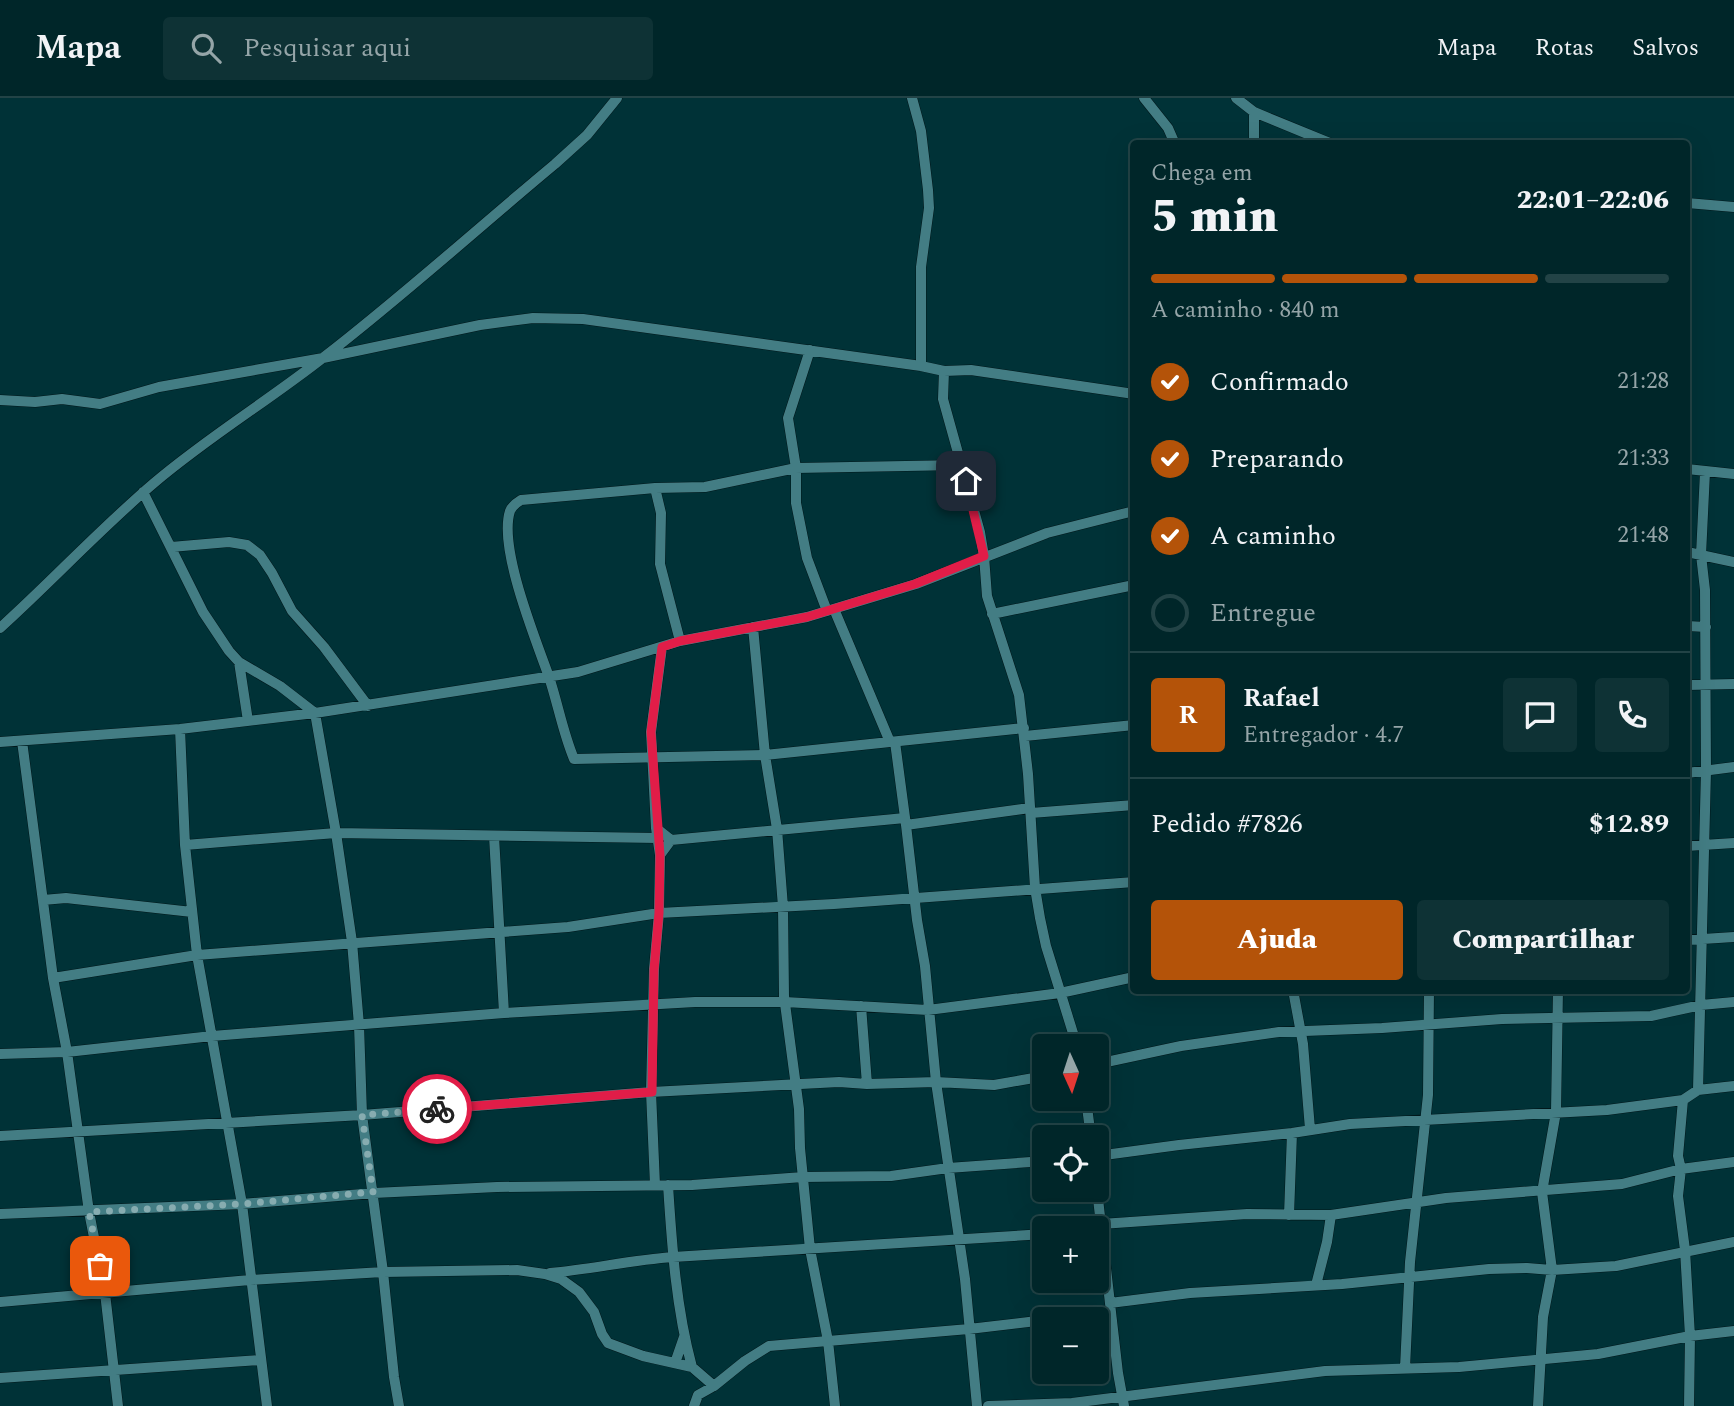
<!DOCTYPE html>
<html lang="pt">
<head>
<meta charset="utf-8">
<style>
  body { margin:0; font-family:Spectral,serif; background:#0e3235; color:#f1f3f6; height:100vh; display:flex; flex-direction:column; font-size:26px; white-space:nowrap }
  * { box-sizing:border-box; margin:0 }
  p { font-size:23px; color:#95a5a8 }
  .icon { flex:none; width:38px; height:38px; fill:none; stroke:currentColor; stroke-width:2; stroke-linecap:round; stroke-linejoin:round }
  .map { position:relative; flex:1; overflow:hidden }
  .sheet { position:absolute; left:1130px; top:42px; width:560px; height:854px; display:flex; flex-direction:column; background:#002629; border-radius:7px; box-shadow:0 7px 28px #0002,0 0 0 2px #224346 }
  .sheet>* { flex:none }
  .needle { width:46px; rotate:177deg }
  .tools { position:absolute; left:1032px; top:936px; display:grid; gap:14px }
  .tools a { display:grid; place-items:center; width:77px; height:77px; border-radius:7px; background:#002629; box-shadow:0 7px 28px #0002,0 0 0 2px #224346; font-size:35px }
  .pin { position:absolute; display:grid; place-items:center; width:60px; height:60px; color:#fff; margin:-30px; border-radius:14px; box-shadow:0 4px 10px #0006 }
  .courier { position:absolute; display:grid; place-items:center; width:70px; height:70px; margin:-35px; border:5px solid #e11d48; border-radius:50%; background:#fff; color:#222; box-shadow:0 2px 9px #0007 }
  .head em { font-style:normal; font-weight:800 }
  .head div { display:flex; flex-direction:column-reverse }
  .head { display:flex; align-items:center; justify-content:space-between; height:119px; padding:0 21px }
  h1 { font-size:46px; font-weight:800; line-height:52px }
  .bar { display:grid; grid-template-columns:repeat(4,1fr); gap:10px 7px; align-content:center; height:84px; padding:0 21px }
  .bar i { height:9px; border-radius:5px; background:#224346 }
  .bar .current { background:#b45309 }
  .bar p { grid-column:span 4 }
  .line { display:flex; align-items:center; gap:18px; padding:0 21px; border-top:2px solid #224346 }
  .line div { flex:1 }
  .round { display:grid; place-items:center; flex:none; width:74px; height:74px; border-radius:7px; background:#0e3235 }
  ol { padding:0 21px; list-style:none }
  li { display:flex; align-items:center; gap:21px; height:77px }
  li p { margin-inline-start:auto }
  li .icon { padding:7px; border-radius:50%; background:#b45309; color:#fff; stroke-width:4 }
  li:last-child { color:#95a5a8 }
  li i { width:38px; height:38px; border:4px solid #224346; border-radius:50% }
  .primary-button { display:flex; gap:14px; margin-top:auto; padding:14px 21px }
  .primary-button a { flex:1; height:80px; border-radius:7px; background:#b45309; color:#fff; font-size:28px; font-weight:800; line-height:80px; text-align:center }
  .primary-button a+a { background:#0e3235; color:#f1f3f6 }
  header { display:flex; align-items:center; gap:42px; box-sizing:border-box; height:98px; padding:0 35px; background:#002629; border-bottom:2px solid #224346 }
  header strong { font-size:33px }
  nav { display:flex; gap:38px; margin-inline-start:auto; font-size:24px }
  .search { width:490px; height:63px; background:#0e3235; display:flex; align-items:center; gap:18px; box-sizing:border-box; padding:0 24px; border-radius:7px; color:#95a5a8; font-size:26px }
  .map>svg:first-child { display:block }
  .lines { fill:none; stroke-linecap:round; stroke-linejoin:round }
  .minor-casing { stroke:#00181b; stroke-width:11 }
  .minor { stroke:#437d84; stroke-width:10 }
  .done { stroke:#87acb0; stroke-width:7; stroke-dasharray:0 12.6 }
  .route { stroke:#e11d48; stroke-width:9 }
</style>
</head>
<body>
<header>
<strong>Mapa</strong>
<div class="search"><svg class="icon" aria-label="search" viewBox="0 0 24 24"><circle cx="10" cy="10" r="6"/><path d="M15 15l6 6"/></svg>Pesquisar aqui</div>
<nav><a>Mapa</a><a>Rotas</a><a>Salvos</a></nav>
</header>
<div class="map">
<svg width="1734" height="1308" viewBox="0 0 1734 1308">
  <rect width="100%" height="100%" fill="#003237"/>
  <g class="lines">
    <defs>
      <path id="minor" d="M912 0 921 33 928 92 929 110 921 169V268
        M1144 0 1168 30 1175 46
        M1236 0 1254 14 1332 46
        M1254 46V14
        M1687 105 1734 109
        M810 252 788 320 796 370V405L807 460 827 513
        M944 273 943 301 980 434 984 458 987 498 1019 597 1028 676 1035 790 1040 820 1046 848 1077 948
        M0 302 35 304 62 301 100 306 159 289 323 260 480 227 533 220 583 221 921 268 944 273 971 272 1134 296
        M961 367 796 370 705 389 655 390 521 402C516 405 512 408 510 413 498 450 536 542 549 579 558 606 563 635 574 661L765 657 777 731 783 809 784 898 799 1011 800 1050 810 1151 828 1243 969 1231 1045 1222
        M1687 371 1734 376
        M655 390 661 415 660 466 680 543
        M143 394 203 514 229 553 239 564 280 588 315 615 336 735 352 844 359 927 362 1017 383 1174 517 1172 545 1176 561 1181 579 1194 594 1214 602 1236 608 1245 643 1258 692 1269 714 1288 745 1263 769 1248 828 1243 835 1308
        M171 449 229 444 247 447 260 457 272 475 292 513 324 549 368 608
        M1687 454 1734 464
        M834 511 890 644
        M992 516 1134 487
        M1687 528 1706 529
        M753 529 765 657 1024 630
        M0 530C52 483 100 431 154 385 208 339 268 303 324 259 403 198 478 130 555 66L587 37 617 0
        M662 549 651 634 656 730 671 742
        M239 564 248 623
        M1687 587 1734 586
        M180 631 185 747 197 857 242 1106 267 1308
        M1025 638 1134 627
        M22 643 53 880 67 954 89 1114 105 1195 118 1308
        M0 644 180 631 315 615 578 574 680 543 807 519 916 486 1047 435 1134 413
        M895 644 906 727 1030 710
        M1687 675 1734 669
        M1031 715 1134 707
        M906 727 917 822 925 868 936 984 965 1181 977 1308
        M494 738 504 915
        M185 747 336 735 658 740
        M1687 748 1734 745
        M660 757 671 742 905 720
        M43 802 66 800 192 814
        M1687 842 1734 839
        M53 880 197 857 568 829 659 815 834 806 1134 784
        M1293 892 1303 946 1310 1031
        M861 908 867 986
        M0 956 67 954 212 938 504 915 695 904H785L928 912 1060 895 1134 879
        M1097 966 1181 948 1279 934 1382 930 1502 921 1651 918 1701 907 1734 904
        M1698 992 1706 673 1705 492 1701 457 1705 374
        M1086 1001 1091 1040
        M1683 1002 1678 1058 1681 1071 1678 1098 1685 1152 1690 1238 1689 1308
        M0 1038 362 1017 651 994 839 984 867 986 936 984 994 987 1045 978
        M1097 1058 1179 1047 1292 1035 1350 1026 1607 1012 1683 1002 1698 992 1734 988
        M655 1087 651 994 654 871 659 815 660 757 656 730
        M668 1087C672 1149 676 1210 692 1269
        M1097 1092 1118 1275 1124 1308
        M0 1116 242 1106 374 1095 497 1089 692 1087 803 1079 891 1078 948 1070 1045 1063
        M1289 1117 1292 1035
        M1101 1126 1247 1116 1331 1117 1446 1100 1622 1086 1681 1071 1734 1064
        M550 1175C592 1171 632 1162 673 1159L1045 1136
        M1316 1187 1327 1144 1331 1117
        M0 1204 250 1182 383 1174 394 1279 399 1308
        M1110 1205 1190 1195 1342 1186 1489 1171 1527 1170 1552 1172 1616 1168 1734 1144
        M1047 1222 1111 1214
        M675 1265 684 1239
        M1405 1270 1410 1164 1428 997 1429 892
        M0 1280 261 1262
        M694 1308 698 1297 714 1288
        M988 1308 1072 1305 1325 1273 1459 1269 1598 1256 1690 1238 1734 1233
        M1538 1308 1543 1219 1552 1172 1542 1094 1556 1014 1558 892"/>
    </defs>
    <use href="#minor" class="minor-casing"/>
    <use href="#minor" class="minor"/>
  </g>
  <g class="lines">
    <path class="done" d="M100 1168 89 1114 242 1106 373 1094 362 1017 437 1011"/>
    <path class="route" d="M437 1011 652 994 654 872 659 815 660 757 651 634 662 549 680 543 807 519 915 486 984 458 966 383"/>
  </g>
</svg>
<div class="tools">
<a><svg class="needle" viewBox="-14 -14 28 28"><path d="M0-13l5 13h-10z" fill="#e53935"/><path d="M0 13l5-13h-10z" fill="#95a5a8"/></svg></a>
<a><svg class="icon" aria-label="locate" viewBox="0 0 24 24"><circle cx="12" cy="12" r="6"/><path d="M12 2v4M12 18v4M2 12h4M18 12h4"/></svg></a>
<a>+</a>
<a>−</a>
</div>
<div class="pin" style="left:100px;top:1168px;background:#ea580c"><svg class="icon" aria-label="bag" viewBox="0 0 24 24"><path d="M5 8h14l-1 12H6zM9 8a3 3 0 0 1 6 0"/></svg></div>
<div class="pin" style="left:966px;top:383px;background:#1f2937"><svg class="icon" aria-label="home" viewBox="0 0 24 24"><path d="M3 11l9-7 9 7M6 9v11h12V9"/></svg></div>
<div class="courier" style="left:437px;top:1011px"><svg class="icon" aria-label="bike" viewBox="0 0 24 24"><circle cx="6" cy="16" r="4"/><circle cx="18" cy="16" r="4"/><path d="M6 16l4-8h5l3 8M10 8l3 8H6M13 5h3"/></svg></div>
<section class="sheet">
<div class="head"><div><h1>5 min</h1><p>Chega em</p></div><em>22:01–22:06</em></div>
<div class="bar"><i class="current"></i><i class="current"></i><i class="current"></i><i></i><p>A caminho · 840 m</p></div>
<ol>
<li><svg class="icon" aria-label="check" viewBox="0 0 24 24"><path d="M5 12l5 5 9-10"/></svg>Confirmado<p>21:28</p></li>
<li><svg class="icon" aria-label="check" viewBox="0 0 24 24"><path d="M5 12l5 5 9-10"/></svg>Preparando<p>21:33</p></li>
<li><svg class="icon" aria-label="check" viewBox="0 0 24 24"><path d="M5 12l5 5 9-10"/></svg>A caminho<p>21:48</p></li>
<li><i></i>Entregue</li>
</ol>
<div class="line" style="height:126px"><b class="round" style="background:#b45309;color:#fff">R</b><div><b>Rafael</b><p>Entregador · 4.7</p></div><a class="round"><svg class="icon" aria-label="chat" viewBox="0 0 24 24"><path d="M4 5h16v11H9l-5 4z"/></svg></a><a class="round"><svg class="icon" aria-label="phone" viewBox="0 0 24 24"><path d="M5 4h4l2 5-3 2q2 4 5 5l2-3 5 2v4C11 20 4 13 5 4z"/></svg></a></div>
<div class="line" style="height:91px"><div>Pedido #7826</div><b>$12.89</b></div>
<div class="primary-button"><a>Ajuda</a><a>Compartilhar</a></div>
</section>
</div>
</body>
</html>
